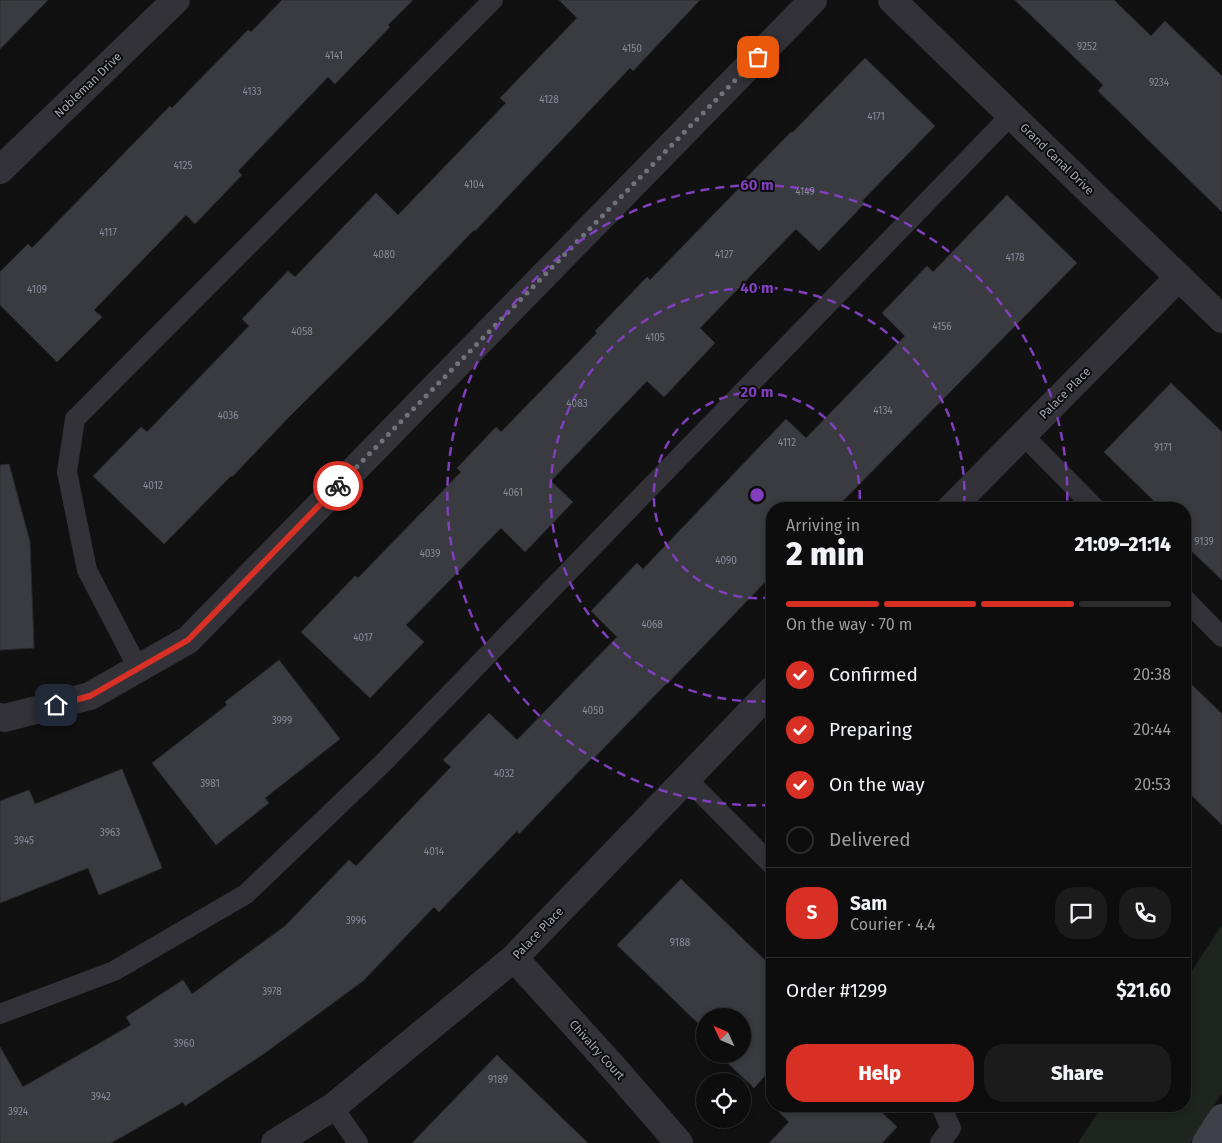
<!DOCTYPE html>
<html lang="en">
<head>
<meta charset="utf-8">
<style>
  body { margin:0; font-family:"Fira Sans",sans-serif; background:#1b1b1c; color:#f1f3f6; height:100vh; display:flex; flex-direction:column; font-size:19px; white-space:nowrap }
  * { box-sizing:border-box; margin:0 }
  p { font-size:16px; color:#9a9c9e }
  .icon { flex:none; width:28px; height:28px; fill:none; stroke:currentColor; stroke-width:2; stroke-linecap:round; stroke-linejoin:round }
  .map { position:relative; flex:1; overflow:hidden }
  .sheet { position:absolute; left:766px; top:502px; width:425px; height:610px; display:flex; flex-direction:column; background:#0d0d0e; border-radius:20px; box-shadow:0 2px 8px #0003,0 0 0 1px #2d2d2e }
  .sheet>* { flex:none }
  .needle { width:32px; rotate:314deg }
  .tools { position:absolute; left:696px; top:1008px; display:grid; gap:10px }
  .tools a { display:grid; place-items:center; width:55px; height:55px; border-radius:50%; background:#0d0d0e; box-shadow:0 2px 8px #0003,0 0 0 1px #2d2d2e; font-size:25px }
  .pin { position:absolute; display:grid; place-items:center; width:42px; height:42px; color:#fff; margin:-21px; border-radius:10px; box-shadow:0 2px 8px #0006 }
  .courier { position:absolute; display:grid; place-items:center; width:50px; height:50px; margin:-25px; border:4px solid #d93025; border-radius:50%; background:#fff; color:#222; box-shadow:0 1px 6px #0007 }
  .overview em { font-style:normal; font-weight:800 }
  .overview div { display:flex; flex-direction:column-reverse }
  .overview { display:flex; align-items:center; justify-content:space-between; height:85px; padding:0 20px }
  h1 { font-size:32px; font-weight:800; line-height:38px }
  .bar { display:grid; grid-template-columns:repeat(4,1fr); gap:8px 5px; align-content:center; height:60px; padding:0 20px }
  .bar i { height:6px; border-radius:4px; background:#2d2d2e }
  .bar .on { background:#d93025 }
  .bar p { grid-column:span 4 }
  .line { display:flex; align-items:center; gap:12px; padding:0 20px; border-top:1px solid #2d2d2e }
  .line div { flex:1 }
  .round { display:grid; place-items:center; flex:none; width:52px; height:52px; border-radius:20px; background:#1b1b1c }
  ol { padding:0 20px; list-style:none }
  li { display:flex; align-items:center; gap:15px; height:55px }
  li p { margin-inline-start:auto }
  li .icon { padding:5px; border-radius:50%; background:#d93025; color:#fff; stroke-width:4 }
  li:last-child { color:#9a9c9e }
  li i { width:28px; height:28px; border:2px solid #2d2d2e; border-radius:50% }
  .action { display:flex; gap:10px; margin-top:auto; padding:10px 20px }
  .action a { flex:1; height:58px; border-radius:20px; background:#d93025; color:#fff; font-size:20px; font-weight:800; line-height:58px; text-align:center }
  .action a+a { background:#1b1b1c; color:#f1f3f6 }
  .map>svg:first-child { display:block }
  .green { fill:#1d251e }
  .building { fill:#3a3b40; stroke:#2b2b2f }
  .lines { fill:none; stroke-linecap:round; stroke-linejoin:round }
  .service { stroke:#323238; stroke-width:20 }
  .minor { stroke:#323238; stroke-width:28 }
  .secondary { stroke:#3f4148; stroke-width:28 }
  .done { stroke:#6f717b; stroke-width:5; stroke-dasharray:0 9 }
  .route { stroke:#d93025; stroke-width:6 }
  .ring { fill:none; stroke:#813ebd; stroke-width:2.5; stroke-dasharray:9 6 }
  .labels { text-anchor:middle; stroke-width:4; stroke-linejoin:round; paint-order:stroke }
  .number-label { font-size:10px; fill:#878a97 }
  .street-label { font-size:12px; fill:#a1a5b4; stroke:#0c0c0d }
  .centre { fill:#813ebd; stroke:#0c0c0d; stroke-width:2.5 }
  .ring-label { font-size:15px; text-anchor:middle; font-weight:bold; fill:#813ebd; stroke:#0c0c0d; stroke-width:4; stroke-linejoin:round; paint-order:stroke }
</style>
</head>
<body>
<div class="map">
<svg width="1222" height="1143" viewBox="0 0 1222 1143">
  <rect width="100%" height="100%" fill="#111112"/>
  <path class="green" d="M1222 925V1093L1190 1143H1078L1102 1106H1185V981Z"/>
  <path class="building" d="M0 0H48L0 49Z
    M282 0H413L388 25 390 27 335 84 328 77 238 171 242 175 195 224 186 215 94 310 102 317 57 362 0 305V272L28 244 32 248 170 106 172 108 248 30 251 32Z
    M559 0H700L633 71 630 68 475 231 474 230 392 315 290 416 232 477 231 476 164 544 93 476 141 427 147 432 249 326 242 319 288 271 295 277 376 193 398 215 506 103 500 98 577 18Z
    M1015 0H1114L1151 36 1165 21 1222 76V212L1098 91 1103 85Z
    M865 58 935 126 862 201 865 203 819 251 796 229 700 328 715 343 664 397 647 381 551 481 573 502 525 552 501 528 406 625 424 642 370 698 301 632 355 576 358 578 461 472 457 468 496 427 501 432 597 333 595 331 647 277 650 280 746 181 745 179 791 132 792 133Z
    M1007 195 1077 263 835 509H772V575L667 684H666L594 758 593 757 519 834 517 831 439 912 434 907 363 981 265 1053 185 1106 183 1102 111 1143H0V1047L23 1087 131 1025 126 1017 183 980 192 994 285 926 349 860 356 866 451 767 443 760 489 713 517 740 617 637 591 611 637 563 643 569 786 419 806 438 905 336 882 313 927 266 933 272Z
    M1171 383 1222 432V580L1185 545V509H1162L1104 452Z
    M9 464 30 542 34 648 0 650V465Z
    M279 660 340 739 265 798 269 803 216 845 152 763 227 705 225 702Z
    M1185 678 1222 714V825L1185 789Z
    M122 769 162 868 99 895 88 868 0 903V801L29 790 35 804Z
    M681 879 772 967V1068L754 1088 718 1054H742V1016H705V1030L617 945Z
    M497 1055 588 1143H412Z
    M773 1106H875L897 1127 882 1143H769L789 1122Z"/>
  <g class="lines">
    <path class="service" d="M1023 435 1096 509
      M1185 599 1222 637
      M138 668 87 570 67 472 75 419 493 0
      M687 779 772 865
      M0 1014 114 971 246 894 383 763 1011 115
      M333 1107 358 1143
      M940 1143 951 1128 941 1106"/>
    <path class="minor" d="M892 0 1222 319
      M0 170 176 0
      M950 509 1179 277
      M0 717 5 718 90 696 188 640 813 0
      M514 958 613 1067 679 1143
      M275 1143 333 1107 514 958 772 690"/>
    <path class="secondary" d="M1206 1143 1222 1118"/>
  </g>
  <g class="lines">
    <path class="done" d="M338 486 758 57"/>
    <path class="route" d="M56 705 90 696 188 640 338 486"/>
  </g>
  <g class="ring">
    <path d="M772 597A103 103 0 1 1 859 508"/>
    <path d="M771 701A207 207 0 1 1 964 508"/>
    <path d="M771 805A310 310 0 1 1 1067 509"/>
  </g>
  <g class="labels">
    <g class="number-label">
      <text x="1087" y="50">9252</text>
      <text x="632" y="52">4150</text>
      <text x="334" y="59">4141</text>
      <text x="1159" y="86">9234</text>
      <text x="252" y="95">4133</text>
      <text x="549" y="103">4128</text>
      <text x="876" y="120">4171</text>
      <text x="183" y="169">4125</text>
      <text x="474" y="188">4104</text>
      <text x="805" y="195">4149</text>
      <text x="108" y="236">4117</text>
      <text x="384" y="258">4080</text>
      <text x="724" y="258">4127</text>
      <text x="1015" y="261">4178</text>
      <text x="37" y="293">4109</text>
      <text x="942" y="330">4156</text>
      <text x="302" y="335">4058</text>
      <text x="655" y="341">4105</text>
      <text x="577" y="407">4083</text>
      <text x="883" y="414">4134</text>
      <text x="228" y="419">4036</text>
      <text x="787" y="446">4112</text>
      <text x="1163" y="451">9171</text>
      <text x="153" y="489">4012</text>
      <text x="513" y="496">4061</text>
      <text x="1204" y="545">9139</text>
      <text x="430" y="557">4039</text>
      <text x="726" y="564">4090</text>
      <text x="652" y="628">4068</text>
      <text x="363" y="641">4017</text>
      <text x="593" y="714">4050</text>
      <text x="282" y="724">3999</text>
      <text x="504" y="777">4032</text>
      <text x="210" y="787">3981</text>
      <text x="110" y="836">3963</text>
      <text x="24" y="844">3945</text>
      <text x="434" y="855">4014</text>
      <text x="356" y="924">3996</text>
      <text x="680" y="946">9188</text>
      <text x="272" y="995">3978</text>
      <text x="184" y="1047">3960</text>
      <text x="498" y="1083">9189</text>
      <text x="101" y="1100">3942</text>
      <text x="18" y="1115">3924</text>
    </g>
    <g class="street-label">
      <text transform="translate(88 85) rotate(-44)" y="4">Nobleman Drive</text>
      <text transform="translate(1057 159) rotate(44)" y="4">Grand Canal Drive</text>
      <text transform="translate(1065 393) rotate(-45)" y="4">Palace Place</text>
      <text transform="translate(538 933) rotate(-46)" y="4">Palace Place</text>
      <text transform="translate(597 1050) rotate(48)" y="4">Chivalry Court</text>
    </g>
  </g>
  <circle cx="757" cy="495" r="8" class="centre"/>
  <g class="ring-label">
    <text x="757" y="190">60 m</text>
    <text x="757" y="293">40 m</text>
    <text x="757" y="397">20 m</text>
  </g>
</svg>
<div class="tools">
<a><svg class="needle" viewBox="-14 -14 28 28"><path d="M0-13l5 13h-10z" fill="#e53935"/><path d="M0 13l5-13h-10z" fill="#9a9c9e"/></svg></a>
<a><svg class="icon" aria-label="locate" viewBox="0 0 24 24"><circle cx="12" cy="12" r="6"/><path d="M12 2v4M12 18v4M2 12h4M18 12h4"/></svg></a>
</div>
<div class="pin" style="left:758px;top:57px;background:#ea580c"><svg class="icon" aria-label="bag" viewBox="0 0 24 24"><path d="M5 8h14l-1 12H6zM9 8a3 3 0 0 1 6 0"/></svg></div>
<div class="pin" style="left:56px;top:705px;background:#1f2937"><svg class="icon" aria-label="home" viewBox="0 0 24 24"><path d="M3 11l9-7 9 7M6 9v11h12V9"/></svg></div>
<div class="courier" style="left:338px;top:486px"><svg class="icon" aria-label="bike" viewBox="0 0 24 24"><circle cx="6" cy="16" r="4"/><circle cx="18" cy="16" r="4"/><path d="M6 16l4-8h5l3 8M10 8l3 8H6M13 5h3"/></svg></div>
<section class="sheet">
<div class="overview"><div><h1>2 min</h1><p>Arriving in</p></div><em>21:09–21:14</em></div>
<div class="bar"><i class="on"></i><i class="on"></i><i class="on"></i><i></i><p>On the way · 70 m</p></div>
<ol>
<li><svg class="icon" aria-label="check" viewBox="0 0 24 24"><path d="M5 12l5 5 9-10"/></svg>Confirmed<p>20:38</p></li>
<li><svg class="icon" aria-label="check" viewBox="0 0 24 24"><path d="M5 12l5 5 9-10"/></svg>Preparing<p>20:44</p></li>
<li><svg class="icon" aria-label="check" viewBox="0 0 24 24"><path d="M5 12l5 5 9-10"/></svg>On the way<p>20:53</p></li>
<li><i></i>Delivered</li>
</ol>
<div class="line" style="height:90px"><b class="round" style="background:#d93025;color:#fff">S</b><div><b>Sam</b><p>Courier · 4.4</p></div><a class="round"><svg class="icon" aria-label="chat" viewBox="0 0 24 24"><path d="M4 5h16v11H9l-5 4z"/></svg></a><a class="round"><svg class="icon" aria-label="phone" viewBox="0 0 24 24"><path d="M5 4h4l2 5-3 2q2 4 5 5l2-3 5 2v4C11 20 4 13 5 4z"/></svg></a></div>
<div class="line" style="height:65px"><div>Order #1299</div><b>$21.60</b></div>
<div class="action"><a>Help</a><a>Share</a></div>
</section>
</div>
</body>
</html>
